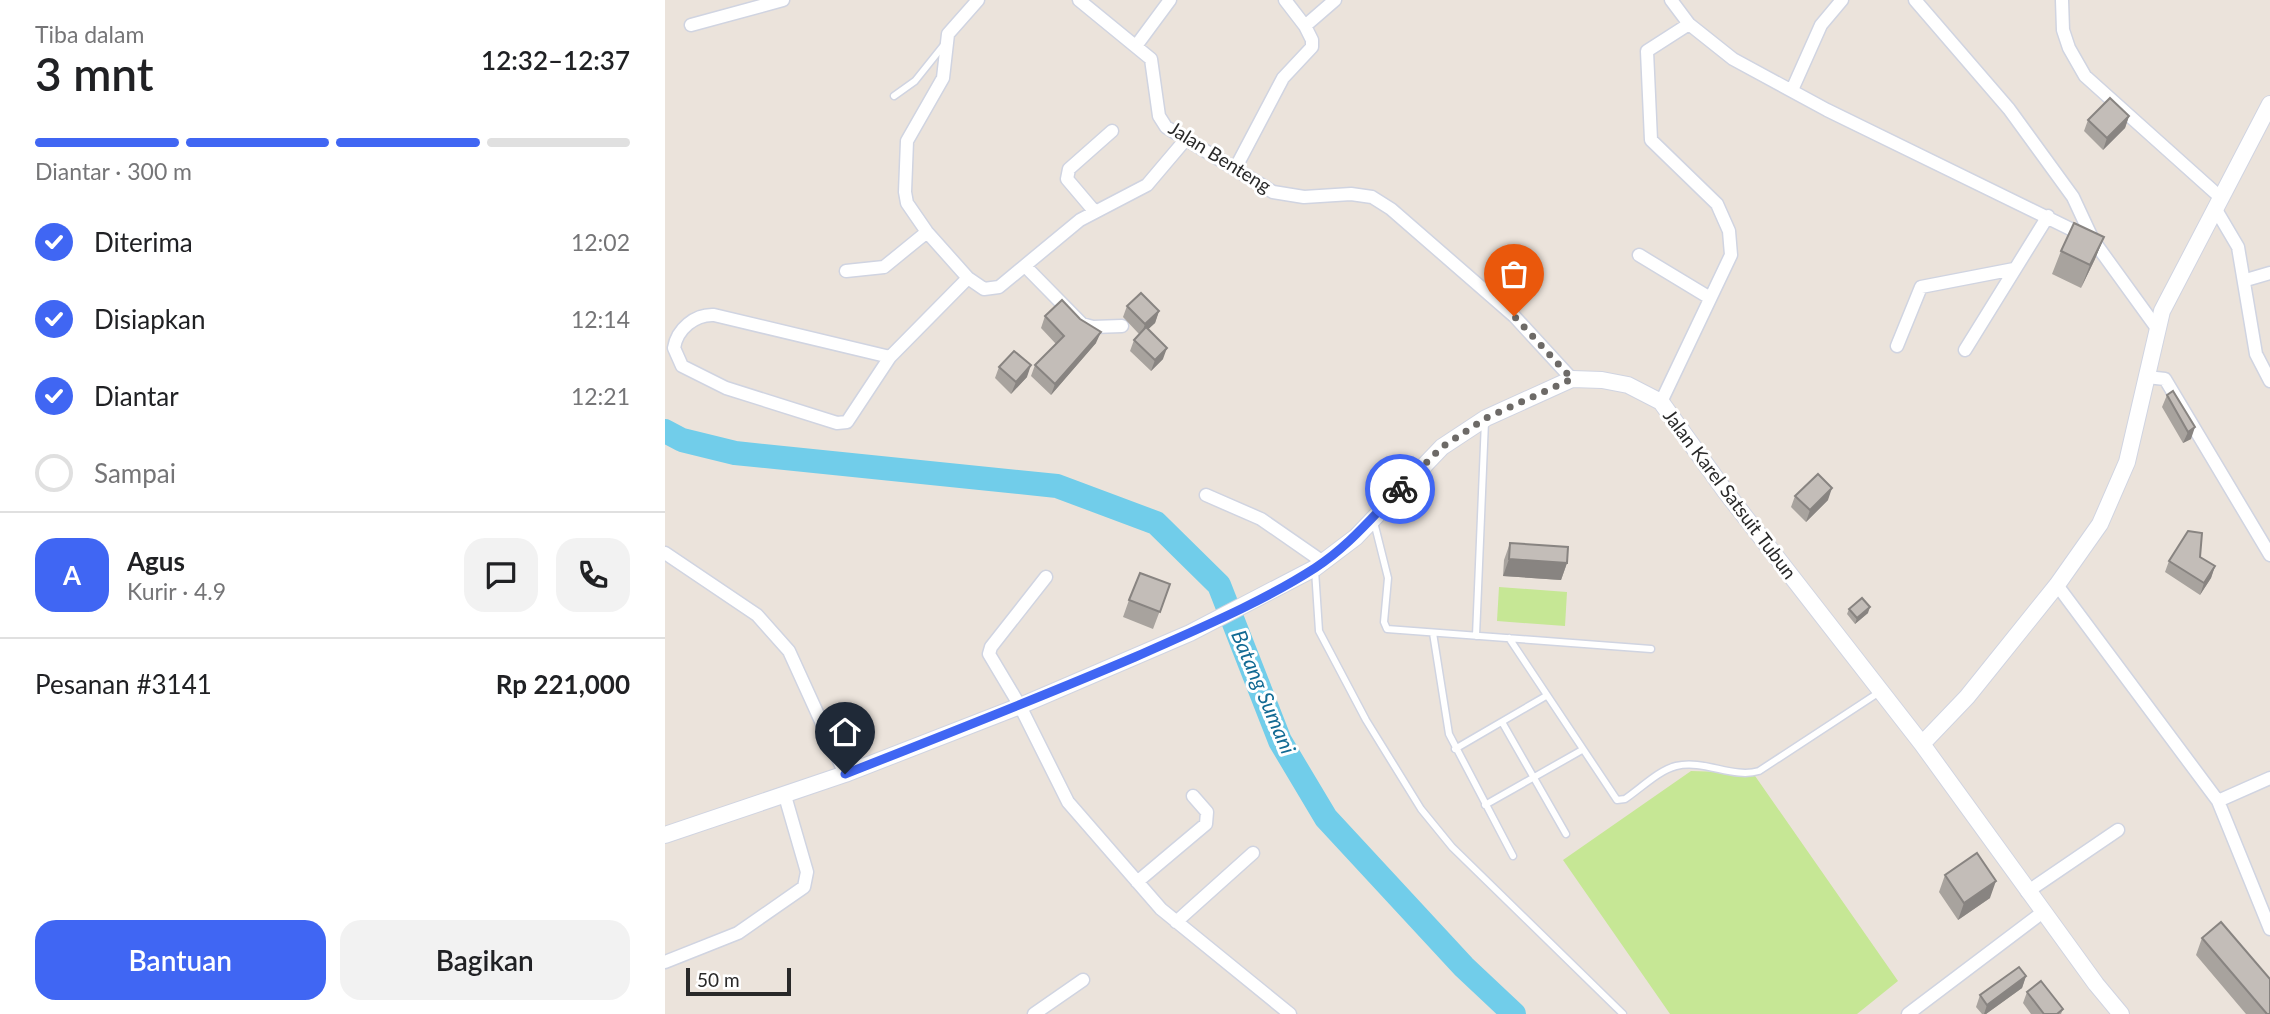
<!DOCTYPE html>
<html lang="id">
<head>
<meta charset="utf-8">
<style>
  body { margin:0; font-family:Lato,sans-serif; background:#f2f2f2; color:#202124; height:100vh; display:flex; flex-direction:column; font-size:26px; white-space:nowrap }
  * { box-sizing:border-box; margin:0 }
  p { font-size:23px; color:#757577 }
  .icon { flex:none; width:38px; height:38px; fill:none; stroke:currentColor; stroke-width:2; stroke-linecap:round; stroke-linejoin:round }
  .map { position:relative; flex:1; overflow:hidden }
  .side { display:flex; flex-direction:column; background:#fff; width:665px }
  .side>* { flex:none }
  .scale { position:absolute; left:21px; bottom:18px; width:105px; box-sizing:border-box; padding-left:7px; border:4px solid #292929; border-top:0; font-size:19px; line-height:24px; white-space:nowrap; color:#292929; -webkit-text-stroke:5px #fff; paint-order:stroke }
  .pin { position:absolute; display:grid; place-items:center; width:60px; height:60px; color:#fff; margin:-72px -30px; border-radius:50% 50% 50% 0; rotate:-45deg; box-shadow:0 0 7px #0007 }
  .pin .icon { rotate:45deg }
  .courier { position:absolute; display:grid; place-items:center; width:70px; height:70px; margin:-35px; border:5px solid #4066f3; border-radius:50%; background:#fff; color:#222; box-shadow:0 2px 9px #0007 }
  .summary em { font-style:normal; font-weight:600 }
  .summary div { display:flex; flex-direction:column-reverse }
  .summary { display:flex; align-items:center; justify-content:space-between; height:119px; padding:0 35px }
  h1 { font-size:46px; font-weight:600; line-height:52px }
  .bar { display:grid; grid-template-columns:repeat(4,1fr); gap:10px 7px; align-content:center; height:84px; padding:0 35px }
  .bar i { height:9px; border-radius:5px; background:#e0e0e0 }
  .bar .selected { background:#4066f3 }
  .bar p { grid-column:span 4 }
  .line { display:flex; align-items:center; gap:18px; padding:0 35px; border-top:2px solid #e0e0e0 }
  .line div { flex:1 }
  .round { display:grid; place-items:center; flex:none; width:74px; height:74px; border-radius:21px; background:#f2f2f2 }
  ol { padding:0 35px; list-style:none }
  li { display:flex; align-items:center; gap:21px; height:77px }
  li p { margin-inline-start:auto }
  li .icon { padding:7px; border-radius:50%; background:#4066f3; color:#fff; stroke-width:4 }
  li:last-child { color:#757577 }
  li i { width:38px; height:38px; border:4px solid #e0e0e0; border-radius:50% }
  .primary-button { display:flex; gap:14px; margin-top:auto; padding:14px 35px }
  .primary-button a { flex:1; height:80px; border-radius:21px; background:#4066f3; color:#fff; font-size:28px; font-weight:600; line-height:80px; text-align:center }
  .primary-button a+a { background:#f2f2f2; color:#202124 }
  main { display:flex; flex:1; min-height:0 }
  .map>svg:first-child { display:block }
  .pitch { fill:#c6e795 }
  .lines { fill:none; stroke-linecap:round; stroke-linejoin:round }
  .river { stroke:#71cdea; stroke-width:24 }
  .service-casing { stroke:#d0d4e1; stroke-width:9 }
  .minor-casing { stroke:#d0d4e1; stroke-width:15 }
  .tertiary-casing { stroke:#d0d4e1; stroke-width:18 }
  .service { stroke:#fff; stroke-width:6 }
  .minor { stroke:#fff; stroke-width:12 }
  .tertiary { stroke:#fff; stroke-width:16 }
  .wall { fill:#a8a39e }
  .shaded-wall { fill:#888481 }
  .building { fill:#c3bdb8; stroke:#888481; stroke-width:2 }
  .done { stroke:#6d6a67; stroke-width:7; stroke-dasharray:0 12.6 }
  .route { stroke:#4066f3; stroke-width:9 }
  .labels { text-anchor:middle; stroke-width:6; stroke-linejoin:round; paint-order:stroke }
  .street-label { font-size:19px; fill:#292929; stroke:#fff }
  .water-label { font-size:21px; font-style:italic; fill:#126a93; stroke:#fff }
</style>
</head>
<body>
<main>
<section class="side">
<div class="summary"><div><h1>3 mnt</h1><p>Tiba dalam</p></div><em>12:32–12:37</em></div>
<div class="bar"><i class="selected"></i><i class="selected"></i><i class="selected"></i><i></i><p>Diantar · 300 m</p></div>
<ol>
<li><svg class="icon" aria-label="check" viewBox="0 0 24 24"><path d="M5 12l5 5 9-10"/></svg>Diterima<p>12:02</p></li>
<li><svg class="icon" aria-label="check" viewBox="0 0 24 24"><path d="M5 12l5 5 9-10"/></svg>Disiapkan<p>12:14</p></li>
<li><svg class="icon" aria-label="check" viewBox="0 0 24 24"><path d="M5 12l5 5 9-10"/></svg>Diantar<p>12:21</p></li>
<li><i></i>Sampai</li>
</ol>
<div class="line" style="height:126px"><b class="round" style="background:#4066f3;color:#fff">A</b><div><b>Agus</b><p>Kurir · 4.9</p></div><a class="round"><svg class="icon" aria-label="chat" viewBox="0 0 24 24"><path d="M4 5h16v11H9l-5 4z"/></svg></a><a class="round"><svg class="icon" aria-label="phone" viewBox="0 0 24 24"><path d="M5 4h4l2 5-3 2q2 4 5 5l2-3 5 2v4C11 20 4 13 5 4z"/></svg></a></div>
<div class="line" style="height:91px"><div>Pesanan #3141</div><b>Rp 221,000</b></div>
<div class="primary-button"><a>Bantuan</a><a>Bagikan</a></div>
</section>
<div class="map">
<svg width="1605" height="1014" viewBox="0 0 1605 1014">
  <rect width="100%" height="100%" fill="#ebe3db"/>
  <path class="pitch" d="M834 587 902 592 900 626 832 621Z
    M1026 771 1088 773 1233 981 1192 1014H1005L898 860Z"/>
  <g class="lines">
    <path class="river" d="M0 431 17 440 70 453 392 486 491 523 554 585 615 741 661 818 799 967 849 1014"/>
    <defs>
      <path id="service" d="M229 96 250 81 278 46
        M709 522 723 578 719 622 722 629 986 649
        M650 570 654 631 701 720 756 809 787 847 958 1014
        M768 633 784 734 848 856
        M811 636 820 421
        M844 638 952 800 960 799C975 789 994 770 1011 766 1039 759 1068 779 1094 771L1213 693
        M837 722 901 834
        M790 749 881 696
        M820 805 917 750"/>
      <path id="minor" d="M313 0 283 34 278 78 242 141 240 192 242 203 262 232 303 278 319 289 334 287 415 220 482 185 521 139
        M414 0 486 59 494 116 501 127 608 192 639 197 686 194 707 197 726 209 849 316 907 379
        M1006 0 1024 24 1068 59 1162 110 1428 240 1491 327
        M1250 0 1344 109 1408 197 1428 240
        M1397 0 1398 30 1404 48 1420 76 1555 197
        M26 25 118 0
        M640 26 670 0
        M471 46 505 0
        M1127 90 1156 25 1177 0
        M570 169 618 78 647 47V40L640 26 620 0
        M1550 208 1573 247 1591 354 1605 381
        M430 212 402 179 404 169 447 131
        M974 255 1045 298
        M360 266 417 324 428 327 457 326
        M181 271 219 267 262 232
        M1581 280 1605 273
        M1232 346 1256 287 1349 269
        M1300 350 1383 216
        M225 357 49 315C30 314 12 329 9 348L17 366 61 388 172 423 182 422 225 357 303 278
        M1482 377 1500 379 1605 555
        M996 402 1066 255 1064 231 1052 204 986 140 982 51 1024 24
        M541 495 596 519 658 562
        M0 553 92 615 124 651 180 774
        M381 577 326 647 324 654 355 706 403 802 496 909 625 1014
        M1392 585 1553 801 1605 929
        M1553 801 1605 778
        M472 882 541 824 542 812 528 796
        M1362 892 1453 830
        M511 922 588 853
        M0 962 73 933 139 887 142 872 120 796
        M369 1014 418 980
        M1243 1014 1378 912"/>
      <path id="tertiary" d="M1257 744 1302 697 1392 585 1435 524 1462 462 1497 311 1605 104
        M0 835 180 774 355 706 525 633 650 568 691 537 777 447 821 418 907 379 937 380 963 385 996 402 1060 491 1257 744 1431 984 1456 1014"/>
    </defs>
    <use href="#service" class="service-casing"/>
    <use href="#minor" class="minor-casing"/>
    <use href="#tertiary" class="tertiary-casing"/>
    <use href="#service" class="service"/>
    <use href="#minor" class="minor"/>
    <use href="#tertiary" class="tertiary"/>
  </g>
  <path class="wall" d="M1464 116 1460 128 1438 150 1419 131 1423 120Z
    M1439 237 1430 259 1416 288 1387 274 1396 251Z
    M462 306 494 311 490 323 483 329 498 359 486 371 465 351 469 340 474 334 458 317Z
    M380 316 415 319 431 343 386 395 366 376 370 365 391 344 376 328Z
    M334 367 362 377 346 394 330 378Z
    M1508 391 1526 439 1518 443 1497 407 1502 395Z
    M1130 496 1163 500 1141 522 1126 507Z
    M845 543 902 563 896 580 838 576 839 560Z
    M1535 557 1550 566 1546 578 1535 595 1500 572 1504 561Z
    M505 584 488 629 458 617 464 600Z
    M1184 609 1203 613 1190 624 1182 614Z
    M1280 875 1325 898 1293 920 1274 892Z
    M1537 938 1605 1014H1581L1531 955Z
    M1361 976 1357 988 1321 1014H1317L1311 1007 1315 995Z
    M1362 992 1398 1009 1396 1014H1366L1358 1003Z"/>
  <path class="shaded-wall" d="M1464 116 1460 128 1438 150 1442 138Z
    M1439 237 1430 259 1416 288 1425 265Z
    M494 311 490 323 476 336 480 324Z
    M436 332 431 343 386 395 390 384Z
    M502 348 498 359 486 371 490 360Z
    M366 365 362 377 346 394 351 382Z
    M1530 427 1526 439 1518 443 1523 432Z
    M1167 488 1163 500 1141 522 1145 510Z
    M844 559 902 563 896 580 838 576Z
    M1550 566 1546 578 1535 595 1539 583Z
    M1205 607 1203 613 1190 624 1192 618Z
    M1331 881 1325 898 1293 920 1299 903Z
    M1361 976 1357 988 1321 1014H1319L1322 1005Z"/>
  <path class="building" d="M1445 98 1464 116 1442 138 1423 120Z
    M1409 223 1439 237 1425 265 1396 251Z
    M476 293 494 311 480 324 462 306Z
    M397 300 415 319 436 332 390 384 370 365 399 336 380 316Z
    M481 327 502 348 490 360 469 340Z
    M349 351 366 365 351 382 334 367Z
    M1508 391 1530 427 1523 432 1502 395Z
    M1153 474 1167 488 1145 510 1130 496Z
    M1523 531 1537 533 1535 557 1550 566 1539 583 1504 561Z
    M845 543 903 547 902 563 844 559Z
    M475 573 505 584 495 612 464 600Z
    M1197 598 1205 607 1192 618 1184 609Z
    M1312 853 1331 881 1299 903 1280 875Z
    M1556 922 1605 979V1014H1602L1537 938Z
    M1354 967 1361 976 1322 1005 1315 995Z
    M1376 981 1398 1009 1392 1014H1379L1362 992Z"/>
  <g class="lines">
    <path class="done" d="M735 489 777 447 821 418 907 379 849 316"/>
    <path class="route" d="M180 774C277 736 374 698 470 657 530 630 594 604 650 568 684 546 707 517 735 489"/>
  </g>
  <g class="labels">
    <g class="street-label">
      <text transform="translate(555 157) rotate(32)" y="7">Jalan Benteng</text>
      <text transform="translate(1065 494) rotate(53)" y="7">Jalan Karel Satsuit Tubun</text>
    </g>
    <g class="water-label">
      <text transform="translate(598 692) rotate(67)" y="7">Batang Sumani</text>
    </g>
  </g>
</svg>
<div class="scale">50 m</div>
<div class="pin" style="left:849px;top:316px;background:#ea580c"><svg class="icon" aria-label="bag" viewBox="0 0 24 24"><path d="M5 8h14l-1 12H6zM9 8a3 3 0 0 1 6 0"/></svg></div>
<div class="pin" style="left:180px;top:774px;background:#1f2937"><svg class="icon" aria-label="home" viewBox="0 0 24 24"><path d="M3 11l9-7 9 7M6 9v11h12V9"/></svg></div>
<div class="courier" style="left:735px;top:489px"><svg class="icon" aria-label="bike" viewBox="0 0 24 24"><circle cx="6" cy="16" r="4"/><circle cx="18" cy="16" r="4"/><path d="M6 16l4-8h5l3 8M10 8l3 8H6M13 5h3"/></svg></div>
</div>
</main>
</body>
</html>
